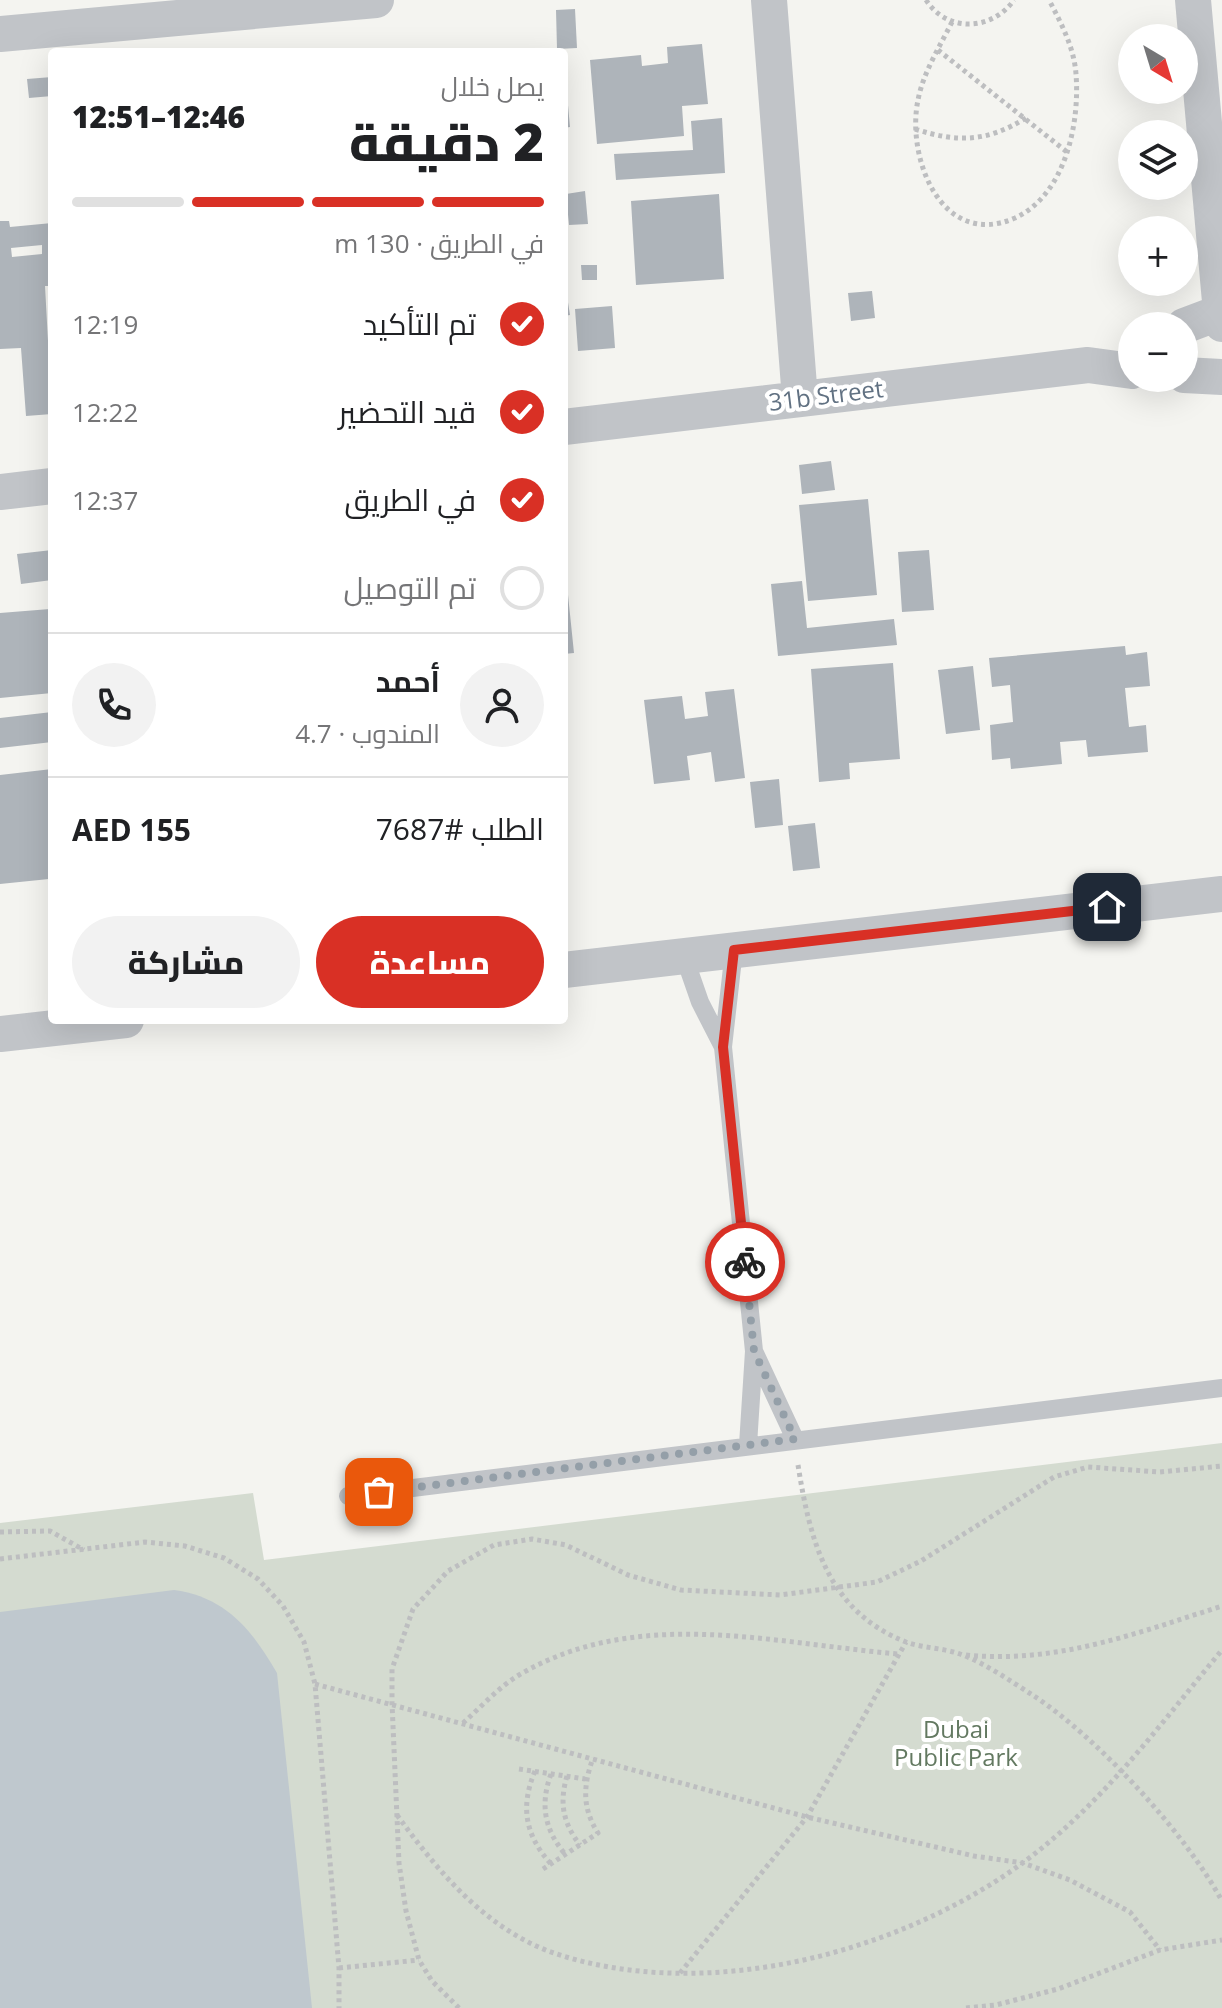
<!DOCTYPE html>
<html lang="ar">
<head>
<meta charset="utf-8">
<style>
  body { margin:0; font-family:"Open Sans",Cairo,sans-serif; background:#f2f2f2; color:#202124; direction:rtl; height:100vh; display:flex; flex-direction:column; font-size:30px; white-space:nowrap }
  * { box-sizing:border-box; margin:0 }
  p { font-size:26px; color:#757577 }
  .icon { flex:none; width:44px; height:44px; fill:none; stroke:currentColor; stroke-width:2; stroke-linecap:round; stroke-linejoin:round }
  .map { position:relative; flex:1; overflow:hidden; direction:ltr }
  .details { position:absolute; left:48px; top:48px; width:520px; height:976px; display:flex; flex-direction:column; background:#fff; border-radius:8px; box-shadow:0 8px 32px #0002; direction:rtl }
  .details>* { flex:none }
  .needle { width:52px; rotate:142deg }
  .tools { position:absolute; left:1118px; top:24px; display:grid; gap:16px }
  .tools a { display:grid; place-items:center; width:80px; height:80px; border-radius:50%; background:#fff; box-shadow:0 8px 32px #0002; font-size:40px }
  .pin { position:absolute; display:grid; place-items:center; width:68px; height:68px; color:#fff; margin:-34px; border-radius:16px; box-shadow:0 4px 12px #0006 }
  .courier { position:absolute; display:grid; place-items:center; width:80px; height:80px; margin:-40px; border:6px solid #d93025; border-radius:50%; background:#fff; color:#222; box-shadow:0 2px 10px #0007 }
  .headline em { font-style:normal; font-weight:800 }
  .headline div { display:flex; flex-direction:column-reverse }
  .headline { display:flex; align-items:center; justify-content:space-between; height:136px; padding:0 24px }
  h1 { font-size:52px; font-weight:800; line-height:60px }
  .bar { display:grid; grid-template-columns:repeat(4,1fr); gap:12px 8px; align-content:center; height:96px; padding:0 24px }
  .bar i { height:10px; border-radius:6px; background:#e0e0e0 }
  .bar .current { background:#d93025 }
  .bar p { grid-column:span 4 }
  .line { display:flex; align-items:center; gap:20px; padding:0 24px; border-top:2px solid #e0e0e0 }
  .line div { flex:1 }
  .round { display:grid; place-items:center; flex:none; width:84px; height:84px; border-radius:42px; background:#f2f2f2 }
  ol { padding:0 24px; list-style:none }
  li { display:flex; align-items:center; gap:24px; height:88px }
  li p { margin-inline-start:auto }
  li .icon { padding:8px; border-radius:50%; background:#d93025; color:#fff; stroke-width:4 }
  li:last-child { color:#757577 }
  li i { width:44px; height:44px; border:4px solid #e0e0e0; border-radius:50% }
  .cta { display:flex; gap:16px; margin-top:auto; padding:16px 24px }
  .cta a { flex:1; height:92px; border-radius:48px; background:#d93025; color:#fff; font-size:32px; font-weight:800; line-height:92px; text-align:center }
  .cta a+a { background:#f2f2f2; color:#202124 }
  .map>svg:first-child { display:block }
  .green { fill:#d4dbd0 }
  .water { fill:#bfc8ce }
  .building { fill:#aeb4ba; fill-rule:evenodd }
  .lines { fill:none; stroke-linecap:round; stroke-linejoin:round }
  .path { stroke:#bdbec0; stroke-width:5; stroke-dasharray:4 4; stroke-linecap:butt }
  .lane { stroke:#c1c4c8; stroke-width:18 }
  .street { stroke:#c1c4c8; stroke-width:36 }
  .done { stroke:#949fa8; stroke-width:8; stroke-dasharray:0 14.4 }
  .route { stroke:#d93025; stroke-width:10 }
  .labels { text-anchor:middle; stroke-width:8; stroke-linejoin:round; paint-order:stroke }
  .street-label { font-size:24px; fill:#617182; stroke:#fff }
  .park-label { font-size:24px; fill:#637961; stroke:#fff }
</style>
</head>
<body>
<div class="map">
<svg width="1222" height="2008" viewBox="0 0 1222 2008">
  <rect width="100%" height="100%" fill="#f4f4f0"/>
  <path class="green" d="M1222 1443V2008H0V1523L253 1493 264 1560Z"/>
  <path class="water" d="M174 1590C226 1597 252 1630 277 1673L312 2008H0V1612Z"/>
  <path class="building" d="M575 9 577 48 557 49 556 10Z
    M702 44 708 104 682 106 684 136 597 144 590 60 641 55 642 66 668 63 667 47Z
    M355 48V52H329V49Z
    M52 77V96L29 98 27 79Z
    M567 94 570 127 564 128V95Z
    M722 118 725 173 616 180 614 154 693 150 691 121Z
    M585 191 588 224 569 225 566 194Z
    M719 194 724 279 636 285 631 201Z
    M0 221H9L10 227 52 223V286H45L52 414 26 416 21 348 0 349ZM42 245V254L12 257 11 248Z
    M581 265H597V280H582Z
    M564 277 570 315 564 316Z
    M872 291 875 318 851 321 848 293Z
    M612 306 615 348 578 351 575 309Z
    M831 461 835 490 802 494 799 465Z
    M868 499 877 595 808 601 799 505Z
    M52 550V580L21 584 17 554Z
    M929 550 934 610 902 612 898 552Z
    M564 556 574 653 564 654Z
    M802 581 807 628 894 619 897 645 778 656 771 584Z
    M50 609 52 693 0 698V613Z
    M1125 646 1126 655 1147 652 1150 686 1125 688 1129 727 1146 725 1148 752 1088 757 1086 740 1060 742 1062 764 1011 769 1010 758 992 760 990 725 1013 722 1010 685 992 687 989 658Z
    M893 663 900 759 849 763 850 779 819 782 811 669Z
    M973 666 980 730 946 734 938 670Z
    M734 689 745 778 715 782 711 752 687 756 690 780 654 784 644 700 682 696 685 719 708 716 705 692Z
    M52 712V742L0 748V718Z
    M52 769 49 879 0 884V775Z
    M779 779 783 825 755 828 750 782Z
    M815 823 820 868 793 871 788 826Z"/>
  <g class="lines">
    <path class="path" d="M926 0C947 33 992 31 1014 0
      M952 22C940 46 923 73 918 100 906 157 941 250 1015 218 1065 195 1080 124 1076 74 1074 47 1061 23 1049 0
      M938 50 1067 152
      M915 129C958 143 987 142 1026 118
      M798 1465C810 1540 827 1611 906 1642 923 1648 943 1648 960 1654 985 1663 1012 1682 1034 1696 1098 1738 1186 1834 1222 1901
      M0 1532 50 1531 84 1550
      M0 1559 145 1542 185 1546 224 1558 258 1579 283 1606 304 1642 315 1684 339 1968V2008
      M966 1655C1057 1664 1137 1633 1222 1606
      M315 1684 807 1817 974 1856 1023 1863 1070 1880 1130 1912 1160 1950
      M463 1723C481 1707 499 1687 519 1675 636 1606 771 1643 898 1654
      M519 1769 585 1779
      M535 1771C520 1807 525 1835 551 1864
      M551 1774C540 1804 544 1829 565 1854
      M567 1776C559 1803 563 1823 580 1845
      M397 1815C437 1870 482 1925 548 1951 707 2008 921 1950 1048 1843 1114 1788 1167 1716 1222 1650
      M543 1869 598 1833C582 1808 583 1786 593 1758
      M339 1968 419 1960
      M680 1973 807 1817 906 1642
      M459 2008 432 1981 419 1960 406 1911 399 1863 392 1703V1669L413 1609 448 1571 494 1545 532 1539 566 1545 628 1575 681 1590 780 1595 877 1582 921 1561 1054 1477 1088 1467 1160 1472 1222 1466
      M966 2008 996 2005 1058 1989 1160 1950 1222 1940"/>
    <path class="lane" d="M734 950 723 1047 754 1351 748 1445
      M684 956 700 1002 723 1047
      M754 1351 795 1439
      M348 1496 1222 1388"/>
    <path class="street" d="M769 0 800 399
      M1193 0 1222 324
      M0 34 376 0
      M1184 326 1221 312
      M1184 375 1222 377
      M564 427 1088 365 1132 371
      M0 492 52 486
      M564 970 1222 894
      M0 1034 126 1020"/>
  </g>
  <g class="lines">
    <path class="done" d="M379 1492 795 1439 754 1351 745 1262"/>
    <path class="route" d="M745 1262 723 1047 734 950 1107 907"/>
  </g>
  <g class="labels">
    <g class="street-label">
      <text transform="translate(826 396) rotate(-7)" y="8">31b Street</text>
    </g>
    <g class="park-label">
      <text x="956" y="1738">Dubai<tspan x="956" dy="28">Public Park</tspan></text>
    </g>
  </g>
</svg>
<div class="tools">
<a><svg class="needle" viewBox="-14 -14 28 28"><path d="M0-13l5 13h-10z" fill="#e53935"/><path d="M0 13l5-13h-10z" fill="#757577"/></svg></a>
<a><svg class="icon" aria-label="layers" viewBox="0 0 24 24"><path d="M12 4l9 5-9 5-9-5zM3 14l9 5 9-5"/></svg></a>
<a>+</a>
<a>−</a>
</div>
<div class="pin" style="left:379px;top:1492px;background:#ea580c"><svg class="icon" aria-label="bag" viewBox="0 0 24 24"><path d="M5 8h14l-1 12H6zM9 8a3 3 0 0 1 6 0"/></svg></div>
<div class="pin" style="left:1107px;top:907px;background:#1f2937"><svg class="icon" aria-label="home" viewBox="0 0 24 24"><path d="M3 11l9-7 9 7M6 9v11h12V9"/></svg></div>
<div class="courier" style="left:745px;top:1262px"><svg class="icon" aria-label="bike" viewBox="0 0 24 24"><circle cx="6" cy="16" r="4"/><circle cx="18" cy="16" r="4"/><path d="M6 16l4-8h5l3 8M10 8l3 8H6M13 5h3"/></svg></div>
<section class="details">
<div class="headline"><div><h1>2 دقيقة</h1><p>يصل خلال</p></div><em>12:46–12:51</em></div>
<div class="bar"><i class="current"></i><i class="current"></i><i class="current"></i><i></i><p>في الطريق · 130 m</p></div>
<ol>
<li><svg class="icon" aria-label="check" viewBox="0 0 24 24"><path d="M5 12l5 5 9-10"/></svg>تم التأكيد<p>12:19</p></li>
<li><svg class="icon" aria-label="check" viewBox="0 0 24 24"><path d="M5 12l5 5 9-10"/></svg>قيد التحضير<p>12:22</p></li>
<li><svg class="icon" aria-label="check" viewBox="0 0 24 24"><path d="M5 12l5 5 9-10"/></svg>في الطريق<p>12:37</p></li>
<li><i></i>تم التوصيل</li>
</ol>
<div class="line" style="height:144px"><a class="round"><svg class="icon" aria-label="person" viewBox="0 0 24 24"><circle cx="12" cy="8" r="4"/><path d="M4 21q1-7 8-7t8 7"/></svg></a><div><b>أحمد</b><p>المندوب · 4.7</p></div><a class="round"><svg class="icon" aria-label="phone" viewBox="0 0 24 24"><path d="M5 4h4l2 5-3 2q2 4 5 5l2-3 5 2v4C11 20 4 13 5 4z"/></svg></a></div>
<div class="line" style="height:104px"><div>الطلب #7687</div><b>AED 155</b></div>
<div class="cta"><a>مساعدة</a><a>مشاركة</a></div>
</section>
</div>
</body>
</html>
